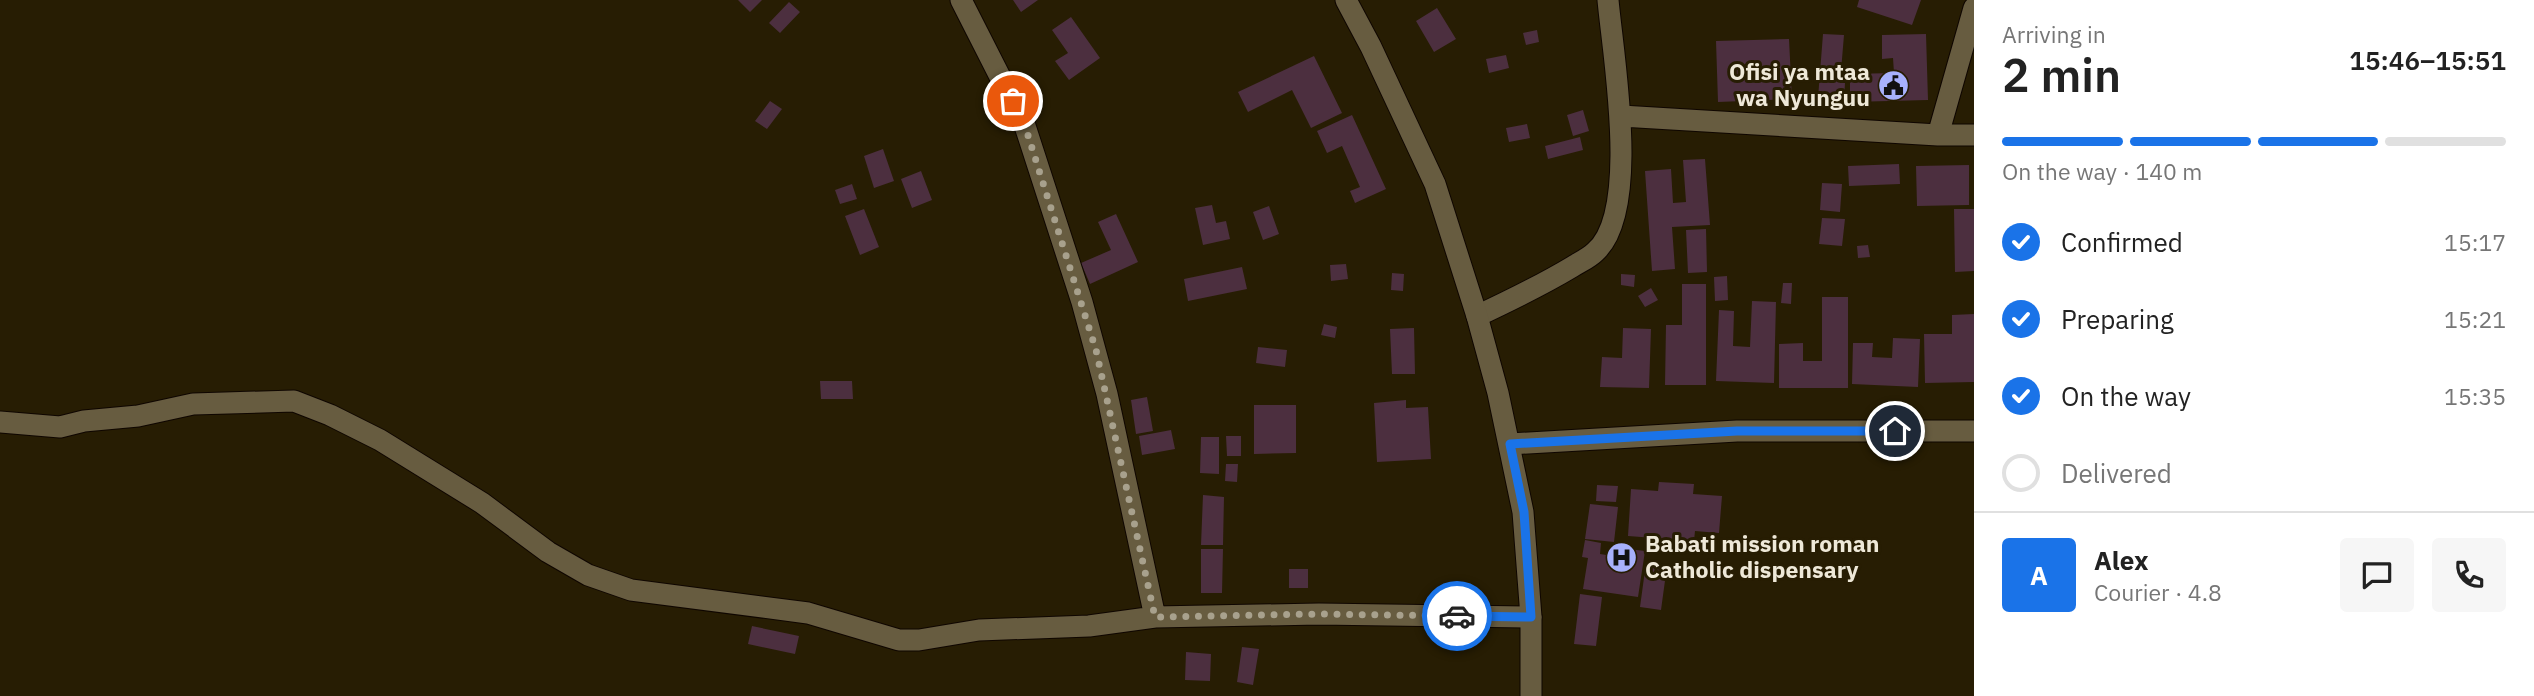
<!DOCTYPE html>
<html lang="en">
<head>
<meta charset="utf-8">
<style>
  body { margin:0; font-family:"IBM Plex Sans",sans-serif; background:#f6f6f6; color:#222; height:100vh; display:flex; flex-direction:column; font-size:26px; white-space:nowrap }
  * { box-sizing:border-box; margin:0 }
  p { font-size:23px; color:#767676 }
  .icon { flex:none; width:38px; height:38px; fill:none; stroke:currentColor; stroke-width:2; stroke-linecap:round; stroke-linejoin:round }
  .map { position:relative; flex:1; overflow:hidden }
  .panel { display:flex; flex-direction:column; background:#fff; width:560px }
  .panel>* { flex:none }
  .pin { position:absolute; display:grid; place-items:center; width:60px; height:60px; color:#fff; margin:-30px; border:4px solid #fff; border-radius:50%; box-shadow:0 2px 7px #0007 }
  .courier { position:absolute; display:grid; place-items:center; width:70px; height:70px; margin:-35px; border:5px solid #1a73e8; border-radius:50%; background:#fff; color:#222; box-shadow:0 2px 9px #0007 }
  .head em { font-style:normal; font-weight:600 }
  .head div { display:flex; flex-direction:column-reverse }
  .head { display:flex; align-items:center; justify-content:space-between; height:119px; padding:0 28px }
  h1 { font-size:46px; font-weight:600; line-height:52px }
  .bar { display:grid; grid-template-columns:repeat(4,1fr); gap:10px 7px; align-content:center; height:84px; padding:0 28px }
  .bar i { height:9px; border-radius:5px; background:#e0e0e0 }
  .bar .selected { background:#1a73e8 }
  .bar p { grid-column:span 4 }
  .line { display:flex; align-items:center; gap:18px; padding:0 28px; border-top:2px solid #e0e0e0 }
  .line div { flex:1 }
  .round { display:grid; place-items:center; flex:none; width:74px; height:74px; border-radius:7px; background:#f6f6f6 }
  ol { padding:0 28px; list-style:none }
  li { display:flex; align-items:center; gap:21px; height:77px }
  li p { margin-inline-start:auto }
  li .icon { padding:7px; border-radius:50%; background:#1a73e8; color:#fff; stroke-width:4 }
  li:last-child { color:#767676 }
  li i { width:38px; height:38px; border:4px solid #e0e0e0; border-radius:50% }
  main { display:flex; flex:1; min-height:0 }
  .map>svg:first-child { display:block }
  .building { fill:#4c2f3f }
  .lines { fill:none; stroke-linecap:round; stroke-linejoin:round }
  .minor-casing { stroke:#0f0600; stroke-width:23 }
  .tertiary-casing { stroke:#0f0600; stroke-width:23 }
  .minor { stroke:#675c40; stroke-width:21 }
  .tertiary { stroke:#675c40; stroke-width:21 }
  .done { stroke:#a8a18d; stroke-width:7; stroke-dasharray:0 12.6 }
  .route { stroke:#1a73e8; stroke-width:9 }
  .labels { text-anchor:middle; stroke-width:6; stroke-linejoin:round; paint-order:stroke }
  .poi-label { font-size:23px; font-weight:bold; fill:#eee8d8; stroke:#271d03; text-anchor:end }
</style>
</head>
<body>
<main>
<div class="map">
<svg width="1974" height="696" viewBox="0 0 1974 696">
  <rect width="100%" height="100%" fill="#271d03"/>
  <path class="building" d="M738 0H762L750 12Z
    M1013 0H1038L1021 12Z
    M1859 0H1921L1912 25 1857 7Z
    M789 2 800 12 780 33 769 23Z
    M1437 8 1456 39 1434 52 1416 21Z
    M1071 17 1100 58 1069 80 1055 61 1068 53 1052 30Z
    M1537 30 1539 42 1526 45 1523 33Z
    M1823 34 1844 35 1840 83H1845L1844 100 1818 98Z
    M1926 34 1928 100 1850 102V74L1894 73 1893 58 1882 59V35Z
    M1789 39 1792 99 1718 102 1716 41Z
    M1506 55 1509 68 1489 73 1486 59Z
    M1314 56 1342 113 1311 128 1292 90 1248 112 1238 92Z
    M770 101 782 109 767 129 755 121Z
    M1583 110 1589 131 1573 136 1567 115Z
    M1352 115 1386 189 1355 203 1350 191 1360 187 1342 146 1327 153 1317 131Z
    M1527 124 1530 138 1509 142 1506 128Z
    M1580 137 1583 150 1548 159 1545 146Z
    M883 149 894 181 874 188 864 156Z
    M1705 159 1710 225 1672 227 1675 269 1652 271 1645 171 1671 169 1673 203 1686 202 1683 160Z
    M1899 164 1900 184 1849 186 1848 166Z
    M1969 165V205L1917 206 1916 166Z
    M921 171 932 200 912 208 901 179Z
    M1822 183 1842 184 1840 212 1820 210Z
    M852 184 857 199 840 204 835 190Z
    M1212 205 1216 223 1226 221 1230 239 1203 245 1195 208Z
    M1269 206 1279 234 1263 240 1253 212Z
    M864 209 879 247 860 255 845 216Z
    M1954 209H1974V271L1955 272Z
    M1116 214 1138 262 1090 284 1081 263 1111 250 1098 222Z
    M1822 218 1845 219 1842 246 1819 244Z
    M1706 229 1707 272 1688 273 1686 230Z
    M1868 245 1870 257 1858 258 1857 246Z
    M1346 264 1348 279 1331 281 1330 265Z
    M1242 267 1247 289 1188 301 1184 279Z
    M1392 273 1404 274 1403 291 1391 290Z
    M1621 274 1635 275 1634 287 1621 285Z
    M1727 276 1728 300 1715 301 1714 277Z
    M1783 283H1792L1791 304 1781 303Z
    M1682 284H1706V385H1665L1666 325H1682Z
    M1651 288 1658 300 1645 307 1638 296Z
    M1822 297H1848V388H1779V344L1803 343V361H1822Z
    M1752 301 1776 302 1774 383 1716 381 1719 310 1734 311 1733 346 1750 347Z
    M1974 314V382L1925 383 1924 334H1952V315Z
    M1324 324 1337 327 1335 338 1321 335Z
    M1414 328 1415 374H1392L1390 329Z
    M1623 328 1651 329 1649 388 1600 387 1602 357 1622 358Z
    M1893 338 1920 339 1918 387 1852 384 1853 343H1873L1872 357 1892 358Z
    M1258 347 1287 350 1285 367 1256 363Z
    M820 381H852L853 399H821Z
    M1147 397 1153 431 1136 434 1131 400Z
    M1406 400V408L1428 407 1431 459 1377 462 1374 403Z
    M1254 405H1296V453L1254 454Z
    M1171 430 1175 449 1142 455 1139 436Z
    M1226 436H1241V456H1227Z
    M1201 437H1219V474L1200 473Z
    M1226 464H1238L1237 482 1225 481Z
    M1659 482 1694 484 1693 494 1722 496 1719 533 1695 531 1694 541 1628 536 1631 489 1658 491Z
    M1597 485 1618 486 1616 502 1596 501Z
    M1203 495 1224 497 1223 545H1201Z
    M1590 504 1618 507 1614 542 1585 539Z
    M1585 540 1601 543 1600 554 1619 557 1620 548 1645 551 1638 597 1583 589 1588 558 1582 557Z
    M1201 549H1223L1222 593H1201Z
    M1646 563 1667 566 1661 610 1640 607Z
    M1289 569H1308V588H1289Z
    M1580 594 1602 597 1596 646 1574 644Z
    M752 626 799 636 795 654 748 644Z
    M1242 647 1259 649 1253 685 1237 682Z
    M1186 652 1211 654 1210 681 1185 680Z"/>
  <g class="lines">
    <defs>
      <path id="minor" d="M961 0 1025 126 1082 302 1107 394 1155 617
        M1621 116 1938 135H1974
        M1938 135 1974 8
        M1477 316C1509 301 1542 285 1572 267 1580 262 1589 258 1595 252 1641 212 1613 56 1608 0
        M0 422 60 427 84 421 138 416 193 404 294 401 330 415 380 440 482 503 548 552 588 575 631 590 808 613 899 640H919L979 630 1089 626 1155 617 1319 614 1531 617
        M1510 444 1737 431H1974"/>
      <path id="tertiary" d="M1346 0 1371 47 1435 184 1477 316 1498 393 1523 512 1531 617V696"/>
    </defs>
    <use href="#minor" class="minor-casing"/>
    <use href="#tertiary" class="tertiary-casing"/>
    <use href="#minor" class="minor"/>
    <use href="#tertiary" class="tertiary"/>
  </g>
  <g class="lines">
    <path class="done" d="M1013 101 1025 126 1096 350 1155 617 1319 614 1457 616"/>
    <path class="route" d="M1457 616 1531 617 1524 512 1510 444 1737 431H1895"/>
  </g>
  <defs>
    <symbol id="civic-disc" viewBox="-11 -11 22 22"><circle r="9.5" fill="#a7b1fc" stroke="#271d03"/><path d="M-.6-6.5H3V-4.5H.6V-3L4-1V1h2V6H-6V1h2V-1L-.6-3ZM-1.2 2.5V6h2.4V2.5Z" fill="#111"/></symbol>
    <symbol id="hospital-disc" viewBox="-11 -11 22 22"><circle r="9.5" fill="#a7b1fc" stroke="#271d03"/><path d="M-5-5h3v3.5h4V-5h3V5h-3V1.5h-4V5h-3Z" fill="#111"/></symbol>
  </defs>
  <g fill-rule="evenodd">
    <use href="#civic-disc" x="1876" y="68" width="35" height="35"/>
    <use href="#hospital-disc" x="1604" y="540" width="35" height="35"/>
  </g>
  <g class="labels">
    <g class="poi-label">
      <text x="1870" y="80">Ofisi ya mtaa<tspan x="1870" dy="26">wa Nyunguu</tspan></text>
      <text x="1645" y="552" text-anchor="start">Babati mission roman<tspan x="1645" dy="26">Catholic dispensary</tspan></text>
    </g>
  </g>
</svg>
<div class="pin" style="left:1013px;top:101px;background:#ea580c"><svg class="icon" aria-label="bag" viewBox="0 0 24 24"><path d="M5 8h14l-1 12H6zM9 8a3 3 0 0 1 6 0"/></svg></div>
<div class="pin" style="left:1895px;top:431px;background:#1f2937"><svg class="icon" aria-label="home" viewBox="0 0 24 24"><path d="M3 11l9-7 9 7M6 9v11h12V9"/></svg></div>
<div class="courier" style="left:1457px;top:616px"><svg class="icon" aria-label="car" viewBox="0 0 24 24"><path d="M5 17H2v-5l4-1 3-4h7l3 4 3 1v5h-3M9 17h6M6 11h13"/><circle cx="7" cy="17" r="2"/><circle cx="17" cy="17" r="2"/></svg></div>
</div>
<section class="panel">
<div class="head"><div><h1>2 min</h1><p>Arriving in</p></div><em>15:46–15:51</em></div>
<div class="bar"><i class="selected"></i><i class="selected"></i><i class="selected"></i><i></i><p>On the way · 140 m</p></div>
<ol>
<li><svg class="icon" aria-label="check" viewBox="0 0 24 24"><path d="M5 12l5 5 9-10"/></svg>Confirmed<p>15:17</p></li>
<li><svg class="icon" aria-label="check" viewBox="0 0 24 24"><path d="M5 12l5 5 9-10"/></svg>Preparing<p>15:21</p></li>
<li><svg class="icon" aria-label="check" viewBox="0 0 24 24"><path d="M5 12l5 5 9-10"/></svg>On the way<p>15:35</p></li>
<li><i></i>Delivered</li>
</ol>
<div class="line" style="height:126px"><b class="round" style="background:#1a73e8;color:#fff">A</b><div><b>Alex</b><p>Courier · 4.8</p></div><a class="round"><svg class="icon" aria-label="chat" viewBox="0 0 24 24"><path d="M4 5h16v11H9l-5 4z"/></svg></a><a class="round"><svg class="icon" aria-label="phone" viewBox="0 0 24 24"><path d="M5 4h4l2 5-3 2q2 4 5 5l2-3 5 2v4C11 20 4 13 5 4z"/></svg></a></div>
</section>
</main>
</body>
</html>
